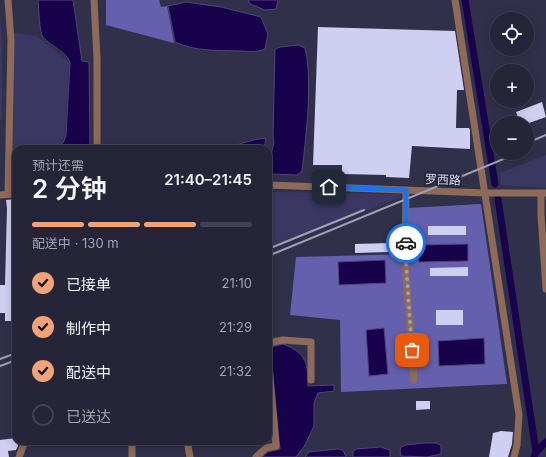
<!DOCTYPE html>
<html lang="zh">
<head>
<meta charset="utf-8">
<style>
  body { margin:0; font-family:Inter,"Noto Sans SC",sans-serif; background:#2d2c40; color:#f1f3f6; height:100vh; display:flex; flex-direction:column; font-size:15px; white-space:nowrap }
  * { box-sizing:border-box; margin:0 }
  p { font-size:13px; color:#a3a4ae }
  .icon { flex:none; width:22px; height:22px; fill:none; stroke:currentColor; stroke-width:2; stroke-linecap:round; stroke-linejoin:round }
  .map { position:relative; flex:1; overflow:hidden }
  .panel { position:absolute; left:12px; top:145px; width:260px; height:300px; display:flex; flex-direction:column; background:#252438; border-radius:12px; box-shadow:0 2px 10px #0003,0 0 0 1px #424153 }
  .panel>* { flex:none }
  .controls { position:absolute; left:490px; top:12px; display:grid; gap:8px }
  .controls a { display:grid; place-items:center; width:44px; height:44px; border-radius:50%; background:#252438; box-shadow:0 2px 10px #0003,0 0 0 1px #424153; font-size:20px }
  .pin { position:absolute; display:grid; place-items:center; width:34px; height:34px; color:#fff; margin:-17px; border-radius:8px; box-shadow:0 2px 6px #0006 }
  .courier { position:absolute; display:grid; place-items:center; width:40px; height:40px; margin:-20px; border:3px solid #1a73e8; border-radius:50%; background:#fff; color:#222; box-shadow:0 1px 5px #0007 }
  .headline em { font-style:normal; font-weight:600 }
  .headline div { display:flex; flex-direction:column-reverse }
  .headline { display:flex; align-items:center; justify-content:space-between; height:68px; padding:0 20px }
  h1 { font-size:26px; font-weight:600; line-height:30px }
  .bar { display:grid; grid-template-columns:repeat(4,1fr); gap:6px 4px; align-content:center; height:48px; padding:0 20px }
  .bar i { height:5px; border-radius:3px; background:#424153 }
  .bar .active { background:#f0a378 }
  .bar p { grid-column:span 4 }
  ol { padding:0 20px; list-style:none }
  li { display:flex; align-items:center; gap:12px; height:44px }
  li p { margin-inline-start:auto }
  li .icon { padding:4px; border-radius:50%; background:#f0a378; color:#111; stroke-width:4 }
  li:last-child { color:#a3a4ae }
  li i { width:22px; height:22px; border:2px solid #424153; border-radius:50% }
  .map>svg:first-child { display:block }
  .green { fill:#3a3863 }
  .forest { fill:#6460ae }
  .water { fill:#18024b; stroke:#53437c }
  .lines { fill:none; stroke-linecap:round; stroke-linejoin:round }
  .canal { stroke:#18024b; stroke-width:7 }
  .building { fill:#cecff1 }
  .minor { stroke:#8e6b58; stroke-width:7 }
  .rail { stroke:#a0a0b5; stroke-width:2 }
  .done { stroke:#a0a0b5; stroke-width:4; stroke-dasharray:0 7.2 }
  .route { stroke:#1a73e8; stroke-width:5 }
  .labels { text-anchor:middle; stroke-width:4; stroke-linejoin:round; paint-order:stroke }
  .street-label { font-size:12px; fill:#dcdcee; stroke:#272641 }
</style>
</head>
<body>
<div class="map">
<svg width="546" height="457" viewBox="0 0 546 457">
  <rect width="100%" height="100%" fill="#31304b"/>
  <path class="green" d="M0 15 2 39V120H0Z
    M14 33 37 36 69 62 65 132 62 142 54 149H16V175L10 169Z
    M546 155V188L501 185 500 173Z
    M268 192 400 194 401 197 268 250Z"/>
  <path class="forest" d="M106 0H159L161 7 167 6 174 43 106 25Z
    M481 204 507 384 341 392 340 320 290 315 296 257 408 254V208Z"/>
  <path class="water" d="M38 0H73L82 61 89 62 90 149H56L63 143 66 136 70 63C67 51 51 47 43 37 39 32 39 8 38 0Z
    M248 0H278L276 9 265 10 250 4Z
    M186 2 221 7 261 17 268 34 265 49C255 53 250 51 240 51 217 50 197 52 175 42L168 6Z
    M298 45 305 48C313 81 306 137 302 171L297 175 269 174C264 162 277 148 273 136L275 49 280 47Z
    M266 138 264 149H223L253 140Z
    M468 244V261L419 262 418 245Z
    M385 260 386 283 339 285 338 262Z
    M384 328 388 374 369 376 366 330Z
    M484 338 485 364 439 366 438 341Z
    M283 344C307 353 308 364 308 386L334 385V391L318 393 314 403V426L305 445 296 457H262L268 452 280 449 270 349 271 347Z
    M423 443H436L441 445V454L427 457 401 456 400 451 401 447 406 445Z
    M381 447 390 450V457H353V451L356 449Z
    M338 449 343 450 346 457H305L309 452Z"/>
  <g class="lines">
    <path class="canal" d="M465 0 495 184
      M498 199 536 452
      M534 457 536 452 546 442"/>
  </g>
  <path class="building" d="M318 27 455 31 464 90H457L456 128H469L470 130V149L412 146 409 178 386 177V175L342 174V165H313Z
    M542 102 546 117 529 123H520L516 112Z
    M16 199V321H5V313H0V285H5L7 208 6 200Z
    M428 226H466V235H428Z
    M389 243V252L355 253V244Z
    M468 267V276H430V268Z
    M436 310H463V325H436Z
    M416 401H430V409L416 410Z
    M501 431 513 432 512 444 508 457H489L493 433Z
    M16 438 18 446 16 450 8 451 9 457H0V440Z"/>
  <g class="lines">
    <path class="minor" d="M8 0 11 40 8 194
      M94 0 97 59V149
      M455 0 519 415 517 445 514 457
      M268 185 486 193H546
      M406 190 405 263 414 380
      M541 193V215L546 289
      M0 195 16 194
      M268 343 283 340 311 342V380
      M187 441 190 457
      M19 457 25 441
      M132 457V441
      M256 457 266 448 276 446 268 353"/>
    <path class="rail" d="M527 143 546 135
      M268 249 364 210
      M268 256 518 153
      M0 359 16 353
      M0 366 16 360"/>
  </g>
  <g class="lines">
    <path class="done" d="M406 243V263L412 350"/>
    <path class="route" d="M329 187 406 190V243"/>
  </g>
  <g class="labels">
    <g class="street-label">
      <text transform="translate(443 180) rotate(2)" y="4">罗西路</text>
    </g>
  </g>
</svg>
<div class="controls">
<a><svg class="icon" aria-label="locate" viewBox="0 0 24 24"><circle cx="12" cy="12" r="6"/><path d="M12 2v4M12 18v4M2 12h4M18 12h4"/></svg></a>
<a>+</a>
<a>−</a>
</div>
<div class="pin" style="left:412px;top:350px;background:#ea580c"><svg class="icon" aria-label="bag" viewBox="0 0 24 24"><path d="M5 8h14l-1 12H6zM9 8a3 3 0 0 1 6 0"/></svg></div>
<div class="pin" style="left:329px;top:187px;background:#1f2937"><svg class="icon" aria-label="home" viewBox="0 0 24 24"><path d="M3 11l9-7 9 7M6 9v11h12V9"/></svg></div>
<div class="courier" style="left:406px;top:243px"><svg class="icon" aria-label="car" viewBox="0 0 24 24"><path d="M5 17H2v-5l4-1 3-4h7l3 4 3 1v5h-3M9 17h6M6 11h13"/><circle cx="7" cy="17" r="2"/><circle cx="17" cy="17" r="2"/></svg></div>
<section class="panel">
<div class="headline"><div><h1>2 分钟</h1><p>预计还需</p></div><em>21:40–21:45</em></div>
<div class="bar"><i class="active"></i><i class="active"></i><i class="active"></i><i></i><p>配送中 · 130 m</p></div>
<ol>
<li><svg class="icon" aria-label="check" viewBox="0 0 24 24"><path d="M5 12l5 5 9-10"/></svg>已接单<p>21:10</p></li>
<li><svg class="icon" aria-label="check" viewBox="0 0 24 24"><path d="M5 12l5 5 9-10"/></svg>制作中<p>21:29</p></li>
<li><svg class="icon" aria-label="check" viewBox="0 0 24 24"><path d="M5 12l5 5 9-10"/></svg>配送中<p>21:32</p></li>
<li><i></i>已送达</li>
</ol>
</section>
</div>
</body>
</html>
